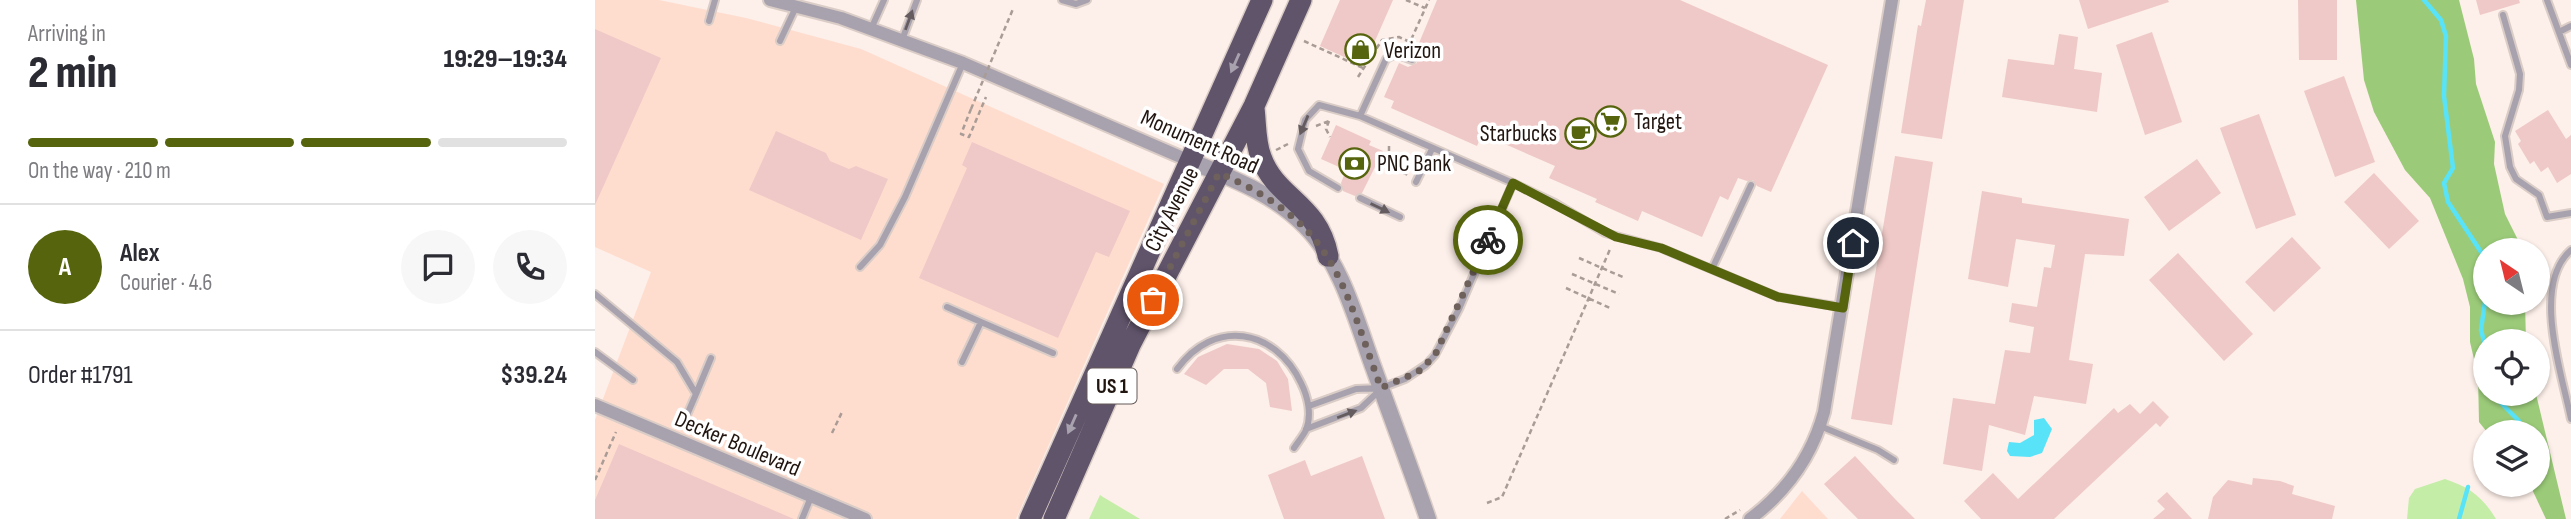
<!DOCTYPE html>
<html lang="en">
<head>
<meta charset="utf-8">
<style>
  body { margin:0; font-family:"Sofia Sans Condensed",sans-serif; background:#f7f7f7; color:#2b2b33; height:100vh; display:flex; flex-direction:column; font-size:26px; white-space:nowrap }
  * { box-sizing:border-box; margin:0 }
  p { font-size:23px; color:#7c7c81 }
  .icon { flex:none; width:38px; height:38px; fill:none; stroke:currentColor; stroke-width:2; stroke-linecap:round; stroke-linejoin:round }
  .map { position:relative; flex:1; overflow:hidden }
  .side { display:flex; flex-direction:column; background:#fff; width:595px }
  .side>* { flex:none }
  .needle { width:46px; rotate:325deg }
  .tools { position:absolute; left:1878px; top:238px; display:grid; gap:14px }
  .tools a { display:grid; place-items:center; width:77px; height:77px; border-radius:50%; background:#fff; box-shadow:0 2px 5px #0004; font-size:35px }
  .pin { position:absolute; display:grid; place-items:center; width:60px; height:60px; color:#fff; margin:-30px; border:4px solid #fff; border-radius:50%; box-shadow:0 2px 7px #0007 }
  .courier { position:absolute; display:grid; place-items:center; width:70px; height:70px; margin:-35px; border:5px solid #56650d; border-radius:50%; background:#fff; color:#222; box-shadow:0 2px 9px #0007 }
  .headline em { font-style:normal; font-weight:800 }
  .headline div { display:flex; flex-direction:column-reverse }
  .headline { display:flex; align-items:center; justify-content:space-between; height:119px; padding:0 28px }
  h1 { font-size:46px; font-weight:800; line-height:52px }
  .bar { display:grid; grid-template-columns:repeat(4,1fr); gap:10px 7px; align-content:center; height:84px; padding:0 28px }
  .bar i { height:9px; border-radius:5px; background:#e1e1e2 }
  .bar .current { background:#56650d }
  .bar p { grid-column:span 4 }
  .line { display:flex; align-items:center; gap:18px; padding:0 28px; border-top:2px solid #e1e1e2 }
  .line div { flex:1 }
  .round { display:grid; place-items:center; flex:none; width:74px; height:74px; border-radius:37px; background:#f7f7f7 }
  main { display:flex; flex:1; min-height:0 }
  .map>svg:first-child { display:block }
  .built { fill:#ffddce }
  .green { fill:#c4eea8 }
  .forest { fill:#9bcb79 }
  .water { fill:#58e3f9 }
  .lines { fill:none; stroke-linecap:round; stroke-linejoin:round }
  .stream { stroke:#58e3f9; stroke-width:4.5 }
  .building { fill:#efc9c7 }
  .service-casing { stroke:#daccc6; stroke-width:10 }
  .minor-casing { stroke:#daccc6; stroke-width:16 }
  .tertiary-casing { stroke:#daccc6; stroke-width:19 }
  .trunk-casing { stroke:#daccc6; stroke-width:24 }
  .path { stroke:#a99c97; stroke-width:2.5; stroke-dasharray:5 3.5; stroke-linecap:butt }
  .service { stroke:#a8a2ae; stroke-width:6 }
  .minor { stroke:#a8a2ae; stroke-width:12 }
  .tertiary { stroke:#a8a2ae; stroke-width:16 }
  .trunk { stroke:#60546b; stroke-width:21 }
  .path-bridge { stroke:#a99c97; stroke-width:2.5; stroke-dasharray:5 3.5; stroke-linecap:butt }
  .oneway { fill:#645c5f }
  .oneway2 { fill:#a8a1ae }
  .done { stroke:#6e615c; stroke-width:7; stroke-dasharray:0 12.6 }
  .route { stroke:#56650d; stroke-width:9 }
  .labels { text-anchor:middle; stroke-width:7; stroke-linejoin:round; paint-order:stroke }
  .shield { fill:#fff; stroke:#645b58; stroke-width:2 }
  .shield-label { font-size:21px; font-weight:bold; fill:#211510 }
  .poi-label { font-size:23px; fill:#211510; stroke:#fff; text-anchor:start }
  .street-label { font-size:23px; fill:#211510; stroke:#fff }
</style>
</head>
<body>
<main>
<section class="side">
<div class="headline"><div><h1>2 min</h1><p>Arriving in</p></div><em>19:29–19:34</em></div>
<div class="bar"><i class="current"></i><i class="current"></i><i class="current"></i><i></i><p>On the way · 210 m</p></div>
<div class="line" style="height:126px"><b class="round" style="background:#56650d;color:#fff">A</b><div><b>Alex</b><p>Courier · 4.6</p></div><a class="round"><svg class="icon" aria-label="chat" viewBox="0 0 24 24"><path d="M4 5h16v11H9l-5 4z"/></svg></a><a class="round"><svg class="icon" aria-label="phone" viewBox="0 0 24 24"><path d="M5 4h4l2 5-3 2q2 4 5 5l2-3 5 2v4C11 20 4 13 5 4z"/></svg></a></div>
<div class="line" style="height:91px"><div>Order #1791</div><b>$39.24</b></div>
</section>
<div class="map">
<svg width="1976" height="519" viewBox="0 0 1976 519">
  <rect width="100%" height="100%" fill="#fdefe9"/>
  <path class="built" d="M0 0H64L151 18 266 49 569 184 421 519H0V420L56 272 0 247Z
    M1207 491 1233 519H1185Z"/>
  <path class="green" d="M1850 479C1874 487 1888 497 1901 519H1812L1814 498 1820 489Z
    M505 495 508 497 545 519H494Z"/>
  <path class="forest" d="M1761 0H1864L1879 59 1881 84 1900 142 1899 164 1910 214 1928 250H1890V303H1930L1931 341H1890V394H1941L1971 519H1951L1935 485H1942V432H1892L1884 422 1883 376 1875 342V307L1868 279 1835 198 1810 170 1779 112 1769 80Z"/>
  <path class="water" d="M1449 418 1457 429 1447 453 1435 457 1415 456 1412 451 1414 442 1425 443 1439 435V420Z"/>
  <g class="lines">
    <path class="stream" d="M1829 0 1846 20 1851 36 1849 96 1858 168 1849 183 1853 202 1890 258
      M1890 302 1886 330 1890 345
      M1901 394 1904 401 1924 421 1919 432
      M1864 519 1873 487"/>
  </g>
  <path class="building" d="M745 0H798L769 66 725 46Z
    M842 0H1085L1233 65 1176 192 1162 186 1158 180 1152 181 1143 178 1133 200 1125 196 1107 237 1047 211 1043 221 1000 202 1002 199 954 178 960 166 887 134 882 146 796 108 799 101 789 97 804 63 813 67 822 63 819 55Z
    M1331 0H1369L1347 139 1306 133 1323 25 1326 26Z
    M1484 0H1573L1574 2 1493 29Z
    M1703 0H1742V60H1704Z
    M1881 0H1924L1925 3 1885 15Z
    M0 29 66 58 0 205Z
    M1557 32 1587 122 1550 135 1521 45Z
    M1464 34 1483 37 1479 69 1507 73 1502 112 1407 97 1413 59 1459 65Z
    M1749 76 1780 162 1740 177 1709 91Z
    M1953 110 1971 139 1976 135V174L1962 183 1953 167 1946 172 1939 161 1935 164 1923 144 1926 141 1920 131Z
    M1664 114 1701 215 1661 229 1625 128Z
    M741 125 776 141 774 145 788 151 767 193 760 196 748 191 746 183 751 170 726 159Z
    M181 131 231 153 235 161 254 169 261 166 293 179 266 240 154 190Z
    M377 142 535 211 514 257 501 252 463 338 324 278 372 168 367 165Z
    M1300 156 1338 162 1297 425 1256 419Z
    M1602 159 1626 193 1574 231 1549 197Z
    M1779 173 1824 221 1794 249 1749 202Z
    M1387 191 1427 198V203L1534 219 1529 256 1490 254 1474 360 1498 364 1491 404 1439 396 1430 435 1394 425 1387 471 1348 464 1358 398 1400 404 1410 350 1435 353 1439 327 1414 322 1417 303 1442 307 1449 267 1456 268 1460 245 1421 239 1413 287 1373 279Z
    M1697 237 1726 268 1679 312 1650 282Z
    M1583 253 1658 334 1629 361 1554 280Z
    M632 344 664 349 682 361 693 379 697 411 675 407 671 383 653 369H629L611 385 589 374 603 357Z
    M1558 401 1574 417 1565 427 1561 423 1459 519H1386L1369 501 1398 473 1423 499 1519 408 1523 413 1535 404 1545 414Z
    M24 444 199 519H0V500Z
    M767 456 790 519H689L673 475 710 460 716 476Z
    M1260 456 1301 500 1320 519H1263L1248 504 1229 484Z
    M1658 478 1685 481 1699 486 1697 494 1740 506 1737 519H1613L1618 497 1633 480 1657 485Z
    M1572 492 1597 519H1558L1570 509 1562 501Z"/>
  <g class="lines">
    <defs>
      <path id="service" d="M467 0 481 4 492 0
        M1952 0 1976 65
        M1908 15 1925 74 1924 90 1910 136 1915 167 1921 179 1944 195 1952 217 1976 213
        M114 21 120 0
        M276 29 289 0
        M1964 32 1976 26
        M307 40 322 0
        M185 41 201 7
        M765 116 791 59 801 54 817 60
        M821 182 837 149
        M743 188 714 171 703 149 710 120 724 105 765 116 918 183 960 203 1010 233 1066 248 1183 297 1246 307
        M765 198 805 217
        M1976 250C1936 285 1967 374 1976 419
        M265 267 285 245 310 197 368 63
        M1117 269 1156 185
        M0 294 82 362 101 394 89 422
        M352 307 386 322
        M0 352 38 380
        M367 362 386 322 458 353
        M582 369C619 318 680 328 706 383 713 397 717 415 711 430 708 436 703 442 699 448
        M101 394 116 358
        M714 406 761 389 786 388 810 379 831 365 840 355 864 309 918 183
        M1225 426 1283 450 1299 460
        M711 429 766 408 785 390
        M207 519 216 497"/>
      <path id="minor" d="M175 0 246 18 368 63 595 161
        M0 405 270 519
        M1155 519C1191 492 1217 456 1229 412L1297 0"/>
      <path id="tertiary" d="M595 161C636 178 678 193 710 226 747 263 761 320 779 369 797 419 816 469 833 519"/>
      <path id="trunk" d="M659 108C661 124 660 142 666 157 681 199 723 203 733 256
        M435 519 667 0
        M459 519 535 345 659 106 706 0"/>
    </defs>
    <use href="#service" class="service-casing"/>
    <use href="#minor" class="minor-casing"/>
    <use href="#tertiary" class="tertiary-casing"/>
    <use href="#trunk" class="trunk-casing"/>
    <path class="path" d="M811 0 830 8
      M709 41 768 68
      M763 77 787 40 804 37 815 42 834 0
      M376 109 366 134 374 137 391 97
      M734 121 731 129 735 137
      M721 126 734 121
      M794 146V164L801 167
      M681 150 693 144
      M800 169 813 175
      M984 258 1030 278
      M977 274 1024 294
      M971 288 1017 309
      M237 433 248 410
      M0 480 21 432
      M892 503 907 497 1016 247
      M1130 519 1145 510"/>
    <use href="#service" class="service"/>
    <use href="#minor" class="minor"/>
    <use href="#tertiary" class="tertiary"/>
    <use href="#trunk" class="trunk"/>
    <path class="path-bridge" d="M376 109 418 9"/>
  </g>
  <defs><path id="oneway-solid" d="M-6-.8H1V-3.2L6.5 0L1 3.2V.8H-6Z" transform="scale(1.75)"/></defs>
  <g class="oneway">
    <use href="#oneway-solid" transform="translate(314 20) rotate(-70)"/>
    <use href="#oneway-solid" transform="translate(709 125) rotate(113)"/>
    <use href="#oneway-solid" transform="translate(785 208) rotate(26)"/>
    <use href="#oneway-solid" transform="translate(752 414) rotate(-21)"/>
  </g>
  <g class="oneway2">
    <use href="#oneway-solid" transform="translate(640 63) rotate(114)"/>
    <use href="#oneway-solid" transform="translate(477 424) rotate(114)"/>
  </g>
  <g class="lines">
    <path class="done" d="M558 300 624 173C739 223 746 279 786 388L823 372 840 355 893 240"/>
    <path class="route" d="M893 240 918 183 1021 237 1066 248 1183 297 1248 308 1258 243"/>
  </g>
  <defs>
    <symbol id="shop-ring" viewBox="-11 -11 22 22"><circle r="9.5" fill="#fff" stroke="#56650d" stroke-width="1.5"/><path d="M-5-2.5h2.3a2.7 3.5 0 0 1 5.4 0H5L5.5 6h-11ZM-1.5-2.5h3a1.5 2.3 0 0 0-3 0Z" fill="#56650d"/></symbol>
    <symbol id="supermarket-ring" viewBox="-11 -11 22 22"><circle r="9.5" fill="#fff" stroke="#56650d" stroke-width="1.5"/><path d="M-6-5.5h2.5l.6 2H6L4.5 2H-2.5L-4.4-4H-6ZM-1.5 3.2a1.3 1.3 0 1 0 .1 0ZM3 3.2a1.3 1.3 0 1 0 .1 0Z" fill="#56650d"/></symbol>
    <symbol id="cafe-ring" viewBox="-11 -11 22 22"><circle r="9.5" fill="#fff" stroke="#56650d" stroke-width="1.5"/><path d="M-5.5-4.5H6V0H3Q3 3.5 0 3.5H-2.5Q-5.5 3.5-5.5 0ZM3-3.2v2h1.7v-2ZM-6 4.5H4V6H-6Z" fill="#56650d"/></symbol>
    <symbol id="bank-ring" viewBox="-11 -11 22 22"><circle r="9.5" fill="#fff" stroke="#56650d" stroke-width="1.5"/><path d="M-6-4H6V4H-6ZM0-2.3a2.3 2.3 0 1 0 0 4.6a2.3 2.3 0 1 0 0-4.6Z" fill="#56650d"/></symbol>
  </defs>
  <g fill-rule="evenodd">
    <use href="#shop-ring" x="748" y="32" width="35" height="35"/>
    <use href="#supermarket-ring" x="998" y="104" width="35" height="35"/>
    <use href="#cafe-ring" x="968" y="116" width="35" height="35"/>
    <use href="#bank-ring" x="742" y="146" width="35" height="35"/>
  </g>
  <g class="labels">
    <rect class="shield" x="492.5" y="368.5" width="49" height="35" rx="5"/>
    <g class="shield-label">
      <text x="517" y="393">US 1</text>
    </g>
    <g class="poi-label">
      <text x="789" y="58">Verizon</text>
      <text x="1039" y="129">Target</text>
      <text x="962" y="141" text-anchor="end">Starbucks</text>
      <text x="782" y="171">PNC Bank</text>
    </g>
    <g class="street-label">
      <text transform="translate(605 141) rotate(24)" y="8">Monument Road</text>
      <text transform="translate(576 209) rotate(-63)" y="8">City Avenue</text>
      <text transform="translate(143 443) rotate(23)" y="8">Decker Boulevard</text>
    </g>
  </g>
</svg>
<div class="tools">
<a><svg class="needle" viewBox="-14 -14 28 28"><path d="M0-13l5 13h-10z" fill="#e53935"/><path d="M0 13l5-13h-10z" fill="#7c7c81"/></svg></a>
<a><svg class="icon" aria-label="locate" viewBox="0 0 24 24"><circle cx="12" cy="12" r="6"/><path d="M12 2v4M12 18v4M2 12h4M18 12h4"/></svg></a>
<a><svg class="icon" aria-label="layers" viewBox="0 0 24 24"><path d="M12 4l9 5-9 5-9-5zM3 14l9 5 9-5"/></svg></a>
</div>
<div class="pin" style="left:558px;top:300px;background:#ea580c"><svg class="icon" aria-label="bag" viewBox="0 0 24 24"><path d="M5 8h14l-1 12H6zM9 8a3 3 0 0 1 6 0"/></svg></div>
<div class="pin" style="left:1258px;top:243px;background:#1f2937"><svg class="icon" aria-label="home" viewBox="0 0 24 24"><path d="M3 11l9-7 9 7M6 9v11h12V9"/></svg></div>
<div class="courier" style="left:893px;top:240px"><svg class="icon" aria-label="bike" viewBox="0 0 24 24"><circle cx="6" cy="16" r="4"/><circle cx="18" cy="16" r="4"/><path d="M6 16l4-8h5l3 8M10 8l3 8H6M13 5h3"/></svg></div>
</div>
</main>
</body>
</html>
